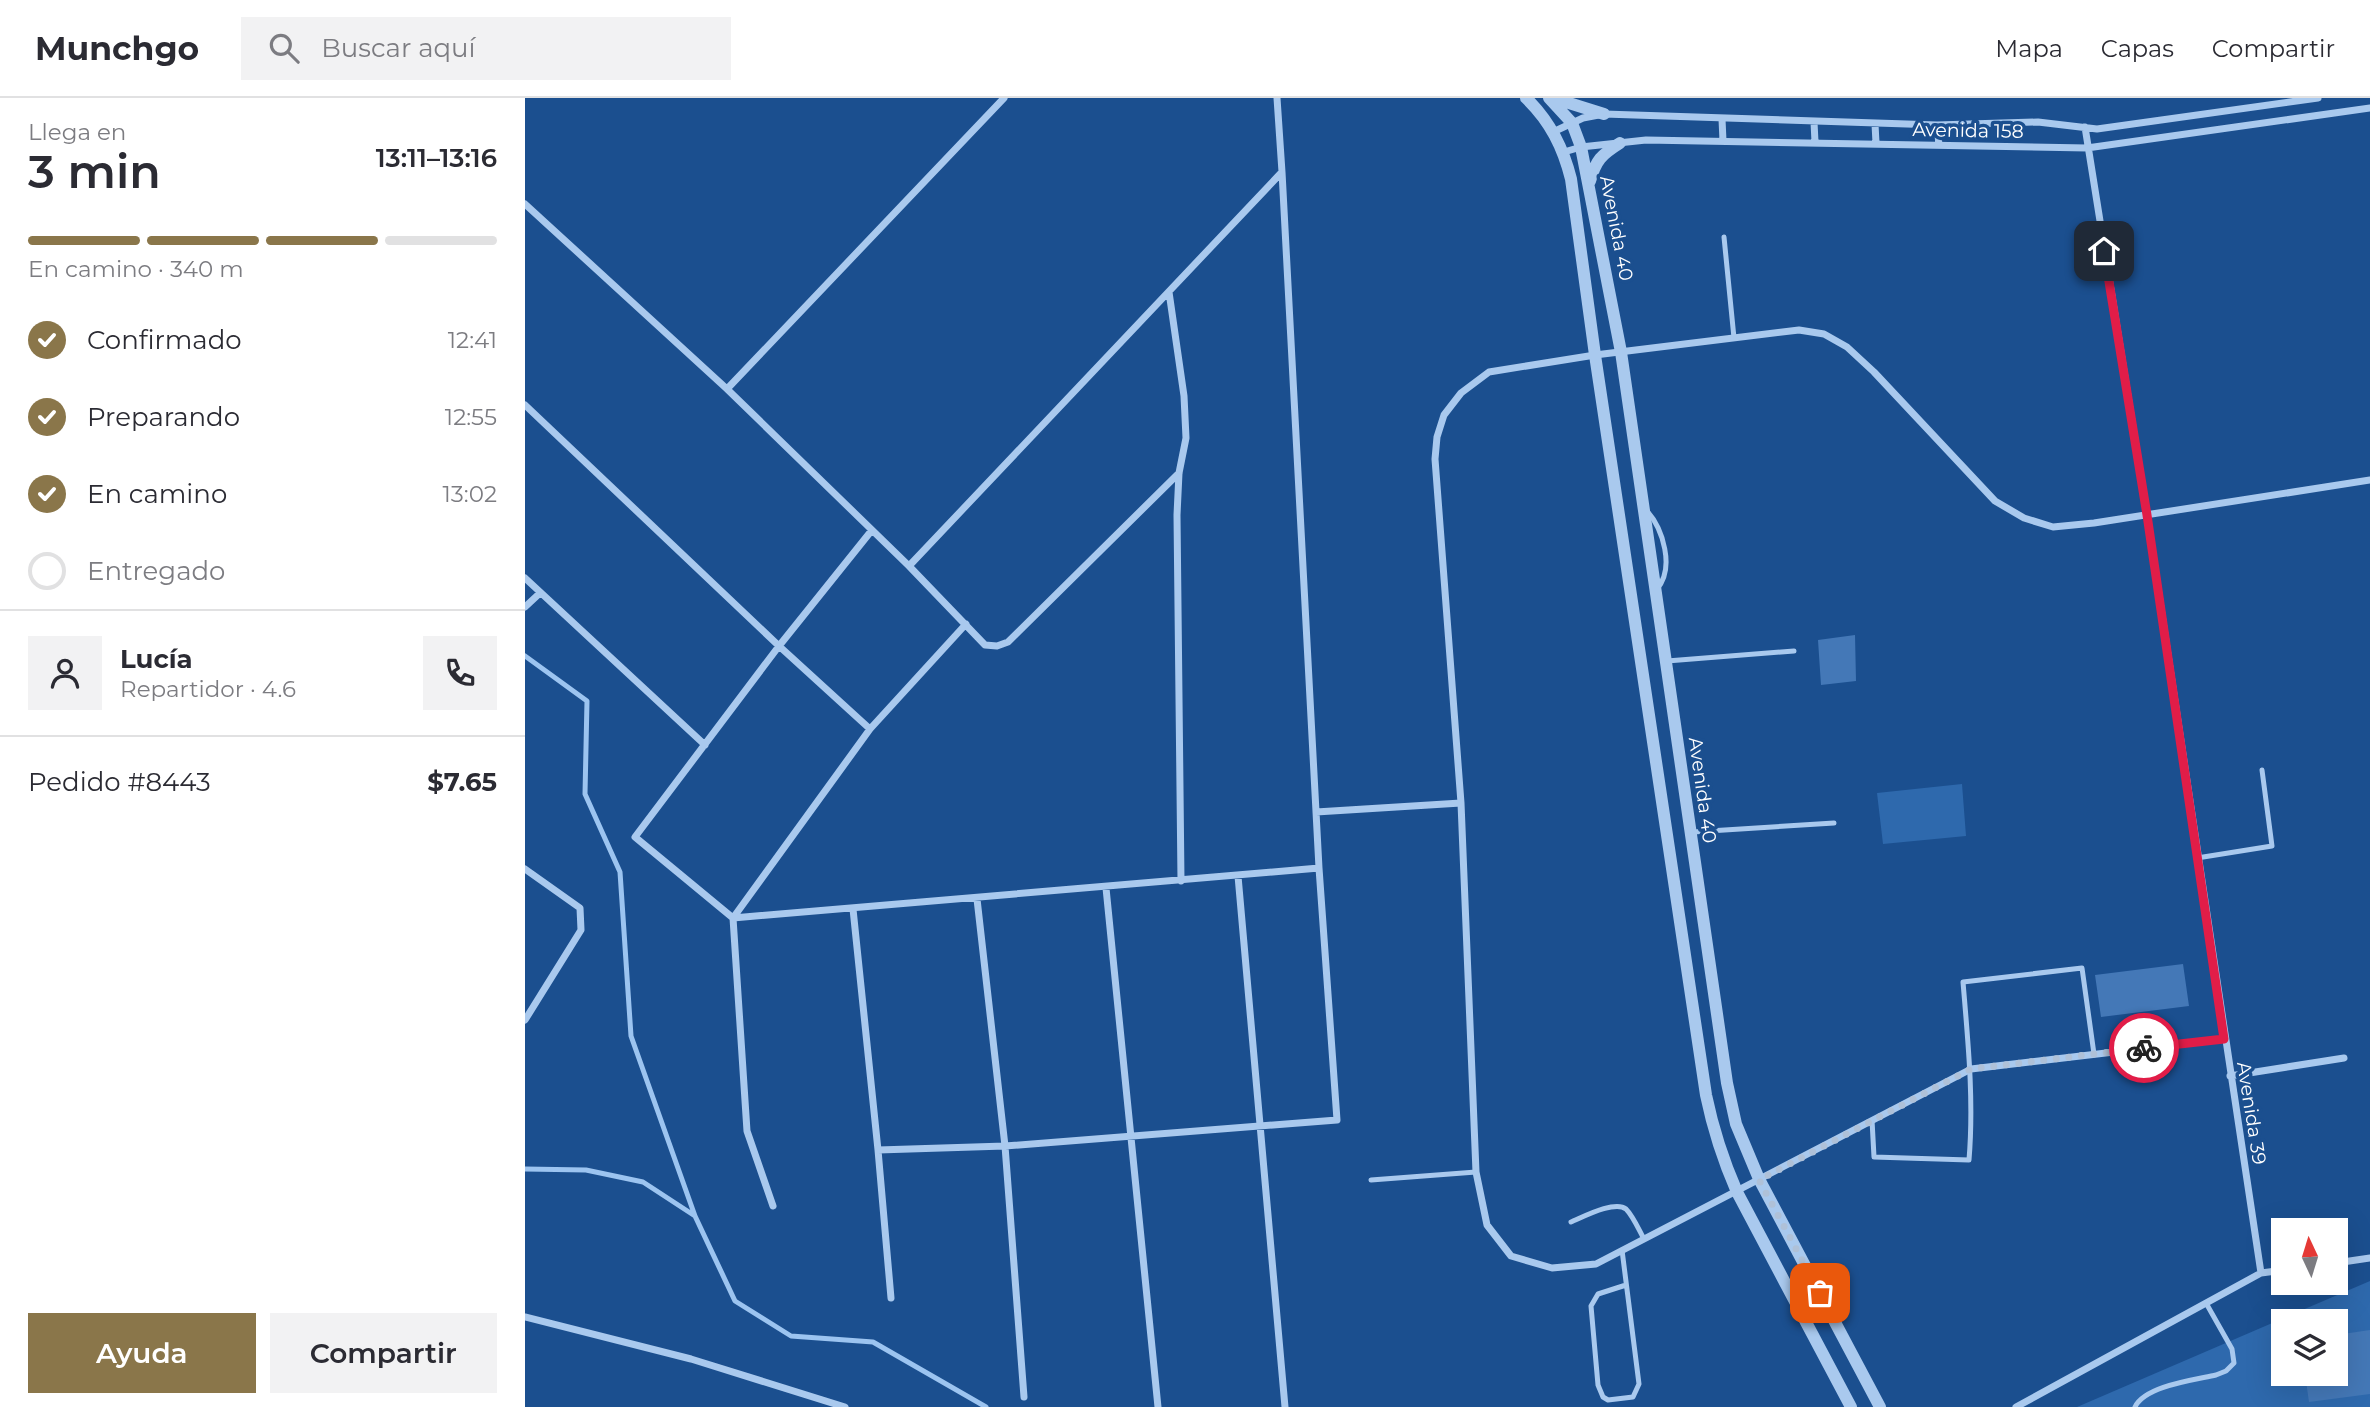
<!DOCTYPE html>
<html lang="es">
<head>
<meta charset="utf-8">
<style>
  body { margin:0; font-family:Montserrat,sans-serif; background:#f2f2f3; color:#2b2b33; height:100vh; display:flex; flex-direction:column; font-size:26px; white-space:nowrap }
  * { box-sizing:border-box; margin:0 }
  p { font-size:23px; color:#7c7c81 }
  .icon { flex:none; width:38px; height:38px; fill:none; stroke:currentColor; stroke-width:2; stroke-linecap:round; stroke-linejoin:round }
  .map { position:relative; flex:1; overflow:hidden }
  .panel { display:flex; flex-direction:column; background:#fff; width:525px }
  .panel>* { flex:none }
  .needle { width:46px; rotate:356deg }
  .controls { position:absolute; left:1746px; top:1120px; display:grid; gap:14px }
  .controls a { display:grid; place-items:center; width:77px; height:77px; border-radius:0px; background:#fff; box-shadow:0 7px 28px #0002; font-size:35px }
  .pin { position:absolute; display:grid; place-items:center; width:60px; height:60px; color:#fff; margin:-30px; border-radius:14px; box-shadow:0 4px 10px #0006 }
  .courier { position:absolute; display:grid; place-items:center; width:70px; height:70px; margin:-35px; border:5px solid #e11d48; border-radius:50%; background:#fff; color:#222; box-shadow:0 2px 9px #0007 }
  .head em { font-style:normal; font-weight:600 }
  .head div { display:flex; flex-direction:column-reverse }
  .head { display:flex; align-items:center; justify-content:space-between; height:119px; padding:0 28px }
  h1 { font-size:46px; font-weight:600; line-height:52px }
  .bar { display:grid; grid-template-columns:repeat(4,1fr); gap:10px 7px; align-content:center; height:84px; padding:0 28px }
  .bar i { height:9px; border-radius:5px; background:#e1e1e2 }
  .bar .current { background:#8a764a }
  .bar p { grid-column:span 4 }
  .line { display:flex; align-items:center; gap:18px; padding:0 28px; border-top:2px solid #e1e1e2 }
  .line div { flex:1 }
  .round { display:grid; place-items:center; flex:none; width:74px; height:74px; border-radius:0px; background:#f2f2f3 }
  ol { padding:0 28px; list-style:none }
  li { display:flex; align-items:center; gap:21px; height:77px }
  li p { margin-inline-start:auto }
  li .icon { padding:7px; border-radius:50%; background:#8a764a; color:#fff; stroke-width:4 }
  li:last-child { color:#7c7c81 }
  li i { width:38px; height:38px; border:4px solid #e1e1e2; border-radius:50% }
  .primary-button { display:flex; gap:14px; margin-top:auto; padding:14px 28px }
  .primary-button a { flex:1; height:80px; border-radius:0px; background:#8a764a; color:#fff; font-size:28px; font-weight:600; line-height:80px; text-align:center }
  .primary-button a+a { background:#f2f2f3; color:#2b2b33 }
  header { display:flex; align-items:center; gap:42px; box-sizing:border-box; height:98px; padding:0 35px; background:#fff; border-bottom:2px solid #e1e1e2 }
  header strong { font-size:33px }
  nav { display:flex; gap:38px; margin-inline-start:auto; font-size:24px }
  .search { width:490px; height:63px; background:#f2f2f3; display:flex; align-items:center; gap:18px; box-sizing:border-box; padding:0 24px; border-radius:0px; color:#7c7c81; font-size:26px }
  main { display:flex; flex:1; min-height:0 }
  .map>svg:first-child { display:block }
  .green { fill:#2e69ad; fill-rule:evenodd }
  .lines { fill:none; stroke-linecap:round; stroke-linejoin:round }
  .stream { stroke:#9cc4f0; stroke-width:5 }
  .building { fill:#4478b7 }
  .service { stroke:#a9c9ee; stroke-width:5 }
  .minor { stroke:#a9c9ee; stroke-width:7 }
  .tertiary { stroke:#a9c9ee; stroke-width:12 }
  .done { stroke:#afc1d8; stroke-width:7; stroke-dasharray:0 12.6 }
  .route { stroke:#e11d48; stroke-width:9 }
  .labels { text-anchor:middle; stroke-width:7; stroke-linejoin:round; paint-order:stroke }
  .street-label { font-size:19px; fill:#fff; stroke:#1b4f8f }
</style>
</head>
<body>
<header>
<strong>Munchgo</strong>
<div class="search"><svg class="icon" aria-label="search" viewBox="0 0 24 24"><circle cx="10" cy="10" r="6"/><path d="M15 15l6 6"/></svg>Buscar aquí</div>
<nav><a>Mapa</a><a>Capas</a><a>Compartir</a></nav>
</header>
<main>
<section class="panel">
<div class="head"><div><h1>3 min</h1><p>Llega en</p></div><em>13:11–13:16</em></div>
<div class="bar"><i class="current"></i><i class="current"></i><i class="current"></i><i></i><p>En camino · 340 m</p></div>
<ol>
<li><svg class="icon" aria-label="check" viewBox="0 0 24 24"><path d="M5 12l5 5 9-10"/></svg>Confirmado<p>12:41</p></li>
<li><svg class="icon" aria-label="check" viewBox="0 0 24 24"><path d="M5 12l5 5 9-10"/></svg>Preparando<p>12:55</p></li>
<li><svg class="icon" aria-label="check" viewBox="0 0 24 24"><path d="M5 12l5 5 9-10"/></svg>En camino<p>13:02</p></li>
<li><i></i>Entregado</li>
</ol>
<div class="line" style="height:126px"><a class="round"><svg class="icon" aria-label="person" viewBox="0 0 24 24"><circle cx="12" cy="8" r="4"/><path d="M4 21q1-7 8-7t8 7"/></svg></a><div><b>Lucía</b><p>Repartidor · 4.6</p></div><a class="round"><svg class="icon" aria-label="phone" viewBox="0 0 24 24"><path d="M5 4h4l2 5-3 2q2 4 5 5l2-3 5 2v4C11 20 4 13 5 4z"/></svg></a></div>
<div class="line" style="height:91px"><div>Pedido #8443</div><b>$7.65</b></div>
<div class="primary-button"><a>Ayuda</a><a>Compartir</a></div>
</section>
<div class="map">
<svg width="1845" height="1309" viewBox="0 0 1845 1309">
  <rect width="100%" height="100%" fill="#1b4f8f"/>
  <path class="green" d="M1437 686 1441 738 1358 746 1352 695Z
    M1845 1183V1309H1552ZM1759 1223H1811V1276H1759Z"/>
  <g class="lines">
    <path class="stream" d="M0 558 62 603 60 696 95 774 106 938 170 1118 210 1203 266 1238 348 1244 461 1309
      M0 1071 61 1072 118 1084 170 1118"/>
  </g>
  <path class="building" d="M1330 537 1331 583 1296 587 1293 542Z
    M1658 866 1664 908 1576 919 1570 877Z
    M1845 1232V1296L1784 1304 1780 1276H1811V1237Z"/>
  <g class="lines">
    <path class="service" d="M1199 139 1209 240
      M1122 413C1138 431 1150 470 1132 491
      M1142 563 1269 553
      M1168 734 1309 725
      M1672 760 1747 748 1737 672
      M1347 1022 1349 1059 1444 1062C1449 1002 1443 944 1438 884L1557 870 1569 956
      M846 1082 951 1074
      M1046 1124C1058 1119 1090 1102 1101 1111 1108 1118 1114 1132 1119 1141
      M1097 1152 1114 1286 1108 1299 1083 1302 1078 1299 1073 1287 1066 1208 1073 1196 1101 1187
      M1610 1309C1620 1288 1669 1282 1691 1277L1701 1273 1709 1265 1707 1251 1681 1205"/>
    <path class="minor" d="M1197 21 1198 43
      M1289 24 1290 44
      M1350 26 1351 45
      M1412 27 1414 47
      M1560 29 1622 417 1736 1175
      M1028 34 1058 20 1079 16 1412 27 1513 24 1572 31 1793 0
      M1039 54 1056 49 1121 42 1562 50 1845 10
      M0 106 202 291 479 0
      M644 194 659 298 661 340 654 375 652 417 656 783
      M202 291 384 468 460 547 472 548 483 544 654 375
      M0 307 254 548 345 631
      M384 468 757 74 752 0
      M0 480 180 647
      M0 509 15 495
      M441 526 345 631 208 820 794 770
      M791 714 936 705
      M0 771 55 810 56 832 0 922
      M713 778 760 1309
      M581 790 633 1309
      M452 801 480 1048 499 1299
      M328 811 353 1052 366 1200
      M1699 941 1446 971 1071 1166 1027 1170 986 1158 962 1127 951 1074 936 705 910 361 912 339 919 317 936 295 964 274 1070 257 1274 232 1299 236 1322 249 1349 274 1470 403 1499 420 1528 429 1569 425 1845 382
      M1705 978 1819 960
      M353 1052 480 1048 812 1022 794 770 757 74
      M248 1108 222 1033 208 820 110 739 254 548 347 432
      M1811 1165 1845 1160
      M0 1219 166 1261 320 1309
      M1491 1309 1736 1175 1759 1172"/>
    <path class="tertiary" d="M1001 0C1025 23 1038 49 1046 81L1070 257 1181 997C1188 1031 1198 1062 1212 1094L1326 1309
      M1024 0 1047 25 1056 49 1096 254 1202 985 1211 1026 1234 1081 1355 1309
      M1028 0 1079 16
      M1065 83C1071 62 1076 57 1095 45"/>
  </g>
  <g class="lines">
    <path class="done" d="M1295 1195 1234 1082 1446 971 1619 950"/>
    <path class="route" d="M1579 153 1622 417 1699 941 1619 950"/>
  </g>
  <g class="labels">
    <g class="street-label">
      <text transform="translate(1443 32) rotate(1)" y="7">Avenida 158</text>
      <text transform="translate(1092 130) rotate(79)" y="7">Avenida 40</text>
      <text transform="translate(1178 692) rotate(82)" y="7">Avenida 40</text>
      <text transform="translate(1727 1015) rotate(81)" y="7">Avenida 39</text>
    </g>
  </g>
</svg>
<div class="controls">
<a><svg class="needle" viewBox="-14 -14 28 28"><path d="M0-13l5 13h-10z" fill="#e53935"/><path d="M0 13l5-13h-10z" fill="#7c7c81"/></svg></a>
<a><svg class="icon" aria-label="layers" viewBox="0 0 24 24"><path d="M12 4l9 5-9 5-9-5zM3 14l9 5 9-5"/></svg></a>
</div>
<div class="pin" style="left:1295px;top:1195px;background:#ea580c"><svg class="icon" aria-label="bag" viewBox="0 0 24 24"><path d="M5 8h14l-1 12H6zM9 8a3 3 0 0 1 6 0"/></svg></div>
<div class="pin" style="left:1579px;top:153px;background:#1f2937"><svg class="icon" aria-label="home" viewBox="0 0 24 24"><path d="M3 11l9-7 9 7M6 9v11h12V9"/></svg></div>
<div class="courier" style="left:1619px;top:950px"><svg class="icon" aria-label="bike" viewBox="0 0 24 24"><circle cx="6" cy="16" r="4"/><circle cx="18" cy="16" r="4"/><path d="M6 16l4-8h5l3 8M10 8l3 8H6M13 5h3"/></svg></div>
</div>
</main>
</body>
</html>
